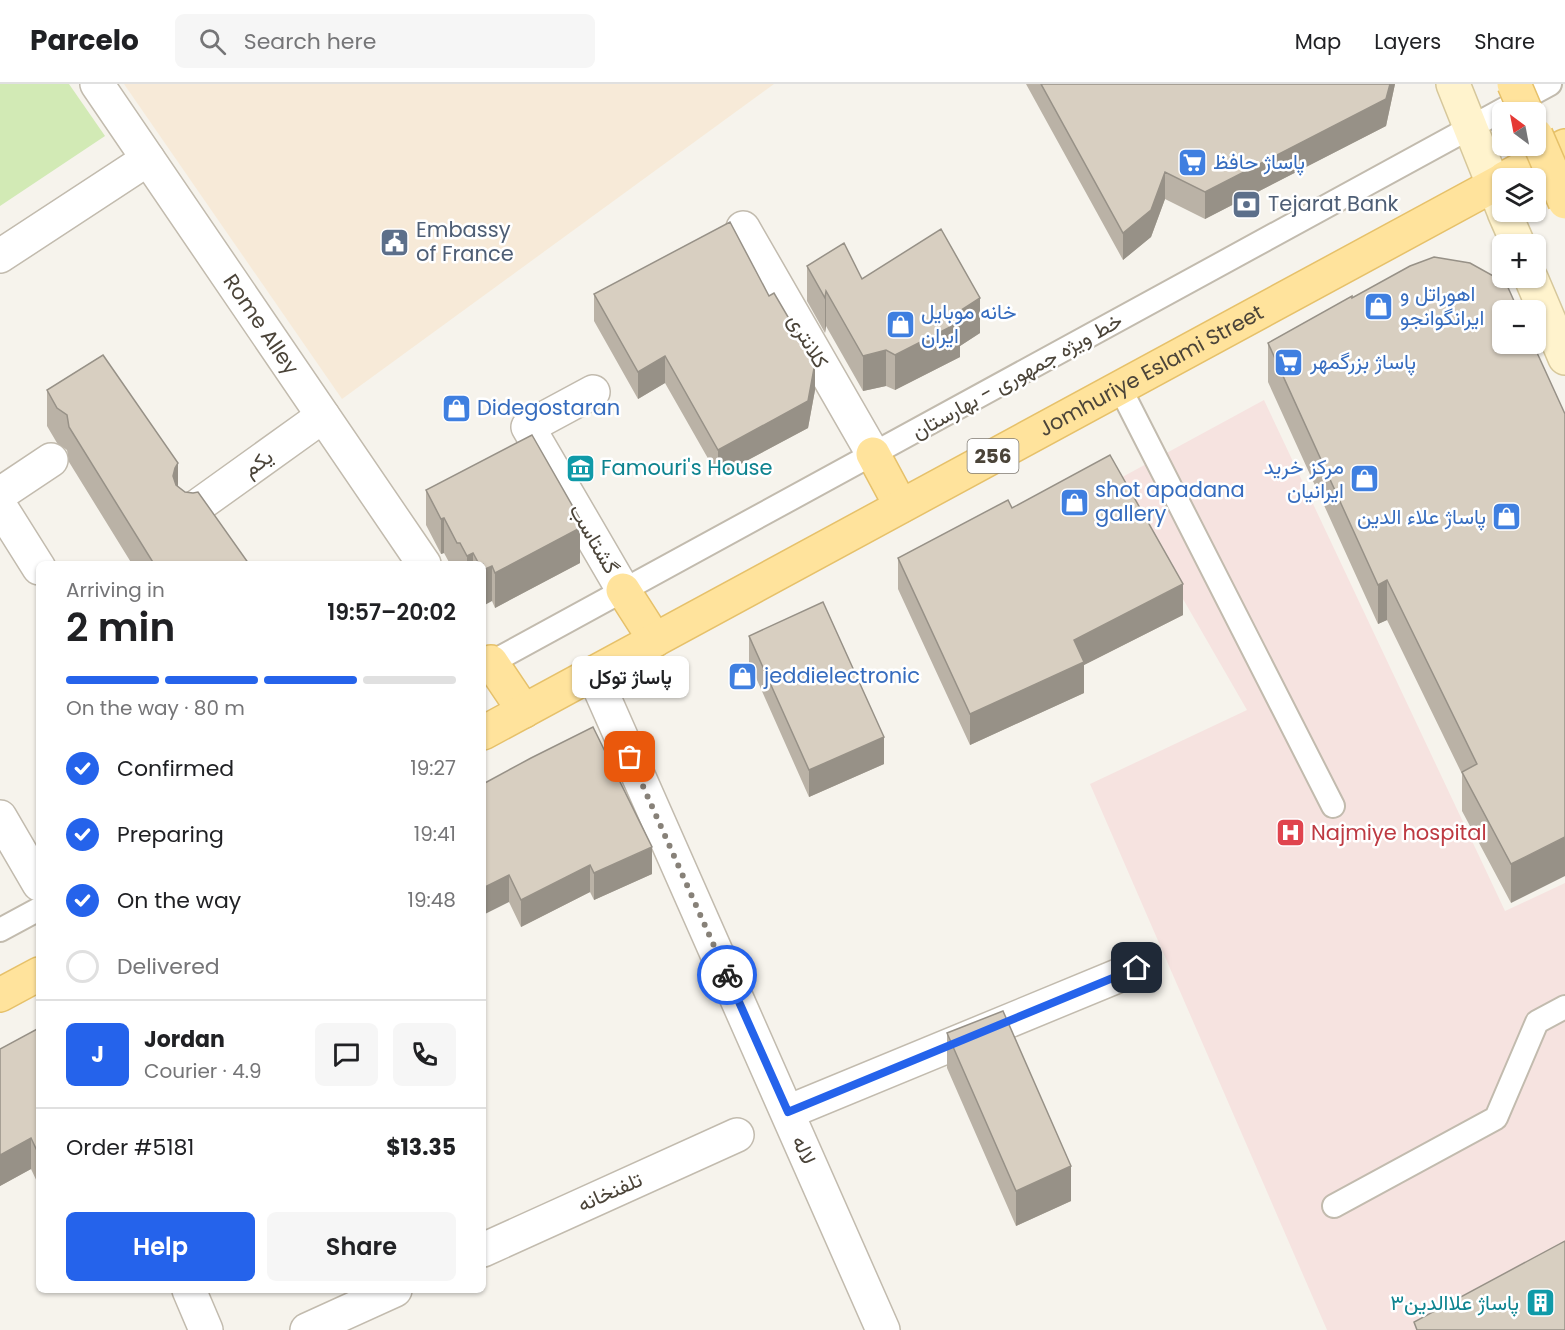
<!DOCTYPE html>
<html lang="en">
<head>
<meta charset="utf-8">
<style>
  body { margin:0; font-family:Poppins,Vazirmatn,sans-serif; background:#f6f6f6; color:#202124; height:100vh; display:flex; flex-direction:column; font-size:22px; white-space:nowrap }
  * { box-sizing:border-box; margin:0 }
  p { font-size:20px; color:#757577 }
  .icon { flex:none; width:33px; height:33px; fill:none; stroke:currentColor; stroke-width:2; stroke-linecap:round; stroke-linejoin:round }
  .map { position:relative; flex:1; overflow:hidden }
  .side { position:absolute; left:36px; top:477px; width:450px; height:732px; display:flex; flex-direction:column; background:#fff; border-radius:9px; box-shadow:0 2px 4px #0004 }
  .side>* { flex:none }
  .needle { width:39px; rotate:328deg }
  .tools { position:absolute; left:1492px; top:18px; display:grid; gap:12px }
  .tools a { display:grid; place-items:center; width:54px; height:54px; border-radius:9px; background:#fff; box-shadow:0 2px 4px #0004; font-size:30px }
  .pin { position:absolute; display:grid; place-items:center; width:51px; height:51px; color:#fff; margin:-26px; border-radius:12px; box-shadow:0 3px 9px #0006 }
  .courier { position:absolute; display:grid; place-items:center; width:60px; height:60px; margin:-30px; border:4px solid #2563eb; border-radius:50%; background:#fff; color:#222; box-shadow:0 2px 8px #0007 }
  .bubble { position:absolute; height:42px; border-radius:9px; background:#fff; box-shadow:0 2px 4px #0004; font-size:20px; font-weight:600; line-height:42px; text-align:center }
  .overview em { font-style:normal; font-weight:600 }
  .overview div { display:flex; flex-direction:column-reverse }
  .overview { display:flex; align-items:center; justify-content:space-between; height:102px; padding:0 30px }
  h1 { font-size:39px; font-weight:600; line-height:45px }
  .bar { display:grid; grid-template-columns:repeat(4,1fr); gap:9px 6px; align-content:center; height:72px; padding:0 30px }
  .bar i { height:8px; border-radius:4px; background:#e0e0e0 }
  .bar .active { background:#2563eb }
  .bar p { grid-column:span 4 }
  .line { display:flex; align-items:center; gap:15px; padding:0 30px; border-top:2px solid #e0e0e0 }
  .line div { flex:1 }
  .round { display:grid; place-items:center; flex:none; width:63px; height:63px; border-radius:9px; background:#f6f6f6 }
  ol { padding:0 30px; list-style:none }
  li { display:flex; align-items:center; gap:18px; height:66px }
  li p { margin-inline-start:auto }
  li .icon { padding:6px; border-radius:50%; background:#2563eb; color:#fff; stroke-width:4 }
  li:last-child { color:#757577 }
  li i { width:33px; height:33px; border:3px solid #e0e0e0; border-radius:50% }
  .button { display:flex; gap:12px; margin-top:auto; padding:12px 30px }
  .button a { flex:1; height:69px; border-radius:9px; background:#2563eb; color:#fff; font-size:24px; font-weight:600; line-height:69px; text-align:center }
  .button a+a { background:#f6f6f6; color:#202124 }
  header { display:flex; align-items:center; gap:36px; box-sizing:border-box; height:84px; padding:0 30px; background:#fff; border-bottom:2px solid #e0e0e0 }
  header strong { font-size:28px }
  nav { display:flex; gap:33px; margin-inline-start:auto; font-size:21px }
  .search { width:420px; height:54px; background:#f6f6f6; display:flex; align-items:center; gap:15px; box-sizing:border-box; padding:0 21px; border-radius:9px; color:#757577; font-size:22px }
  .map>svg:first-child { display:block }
  .commercial { fill:#f7ead8 }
  .medical { fill:#f6e3e0 }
  .green { fill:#d2eab5 }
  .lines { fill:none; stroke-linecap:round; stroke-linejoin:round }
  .service-casing { stroke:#c2bbae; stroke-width:26 }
  .minor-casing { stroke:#c2bbae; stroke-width:36 }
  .secondary-casing { stroke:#d6c79b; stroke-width:36 }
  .primary-casing { stroke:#e6c16a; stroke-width:36 }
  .service { stroke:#fff; stroke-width:22 }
  .minor { stroke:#fff; stroke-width:33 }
  .secondary { stroke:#fff3cd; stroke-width:33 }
  .primary { stroke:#ffe39c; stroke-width:33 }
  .primary-bridge-casing { stroke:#e6c16a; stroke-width:36; stroke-linecap:butt }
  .primary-bridge { stroke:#ffe39c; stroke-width:33 }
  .wall { fill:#bab2a6 }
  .shaded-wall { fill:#979187 }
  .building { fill:#d8cfc1; stroke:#979187; stroke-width:1.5 }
  .done { stroke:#878178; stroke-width:6; stroke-dasharray:0 10.8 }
  .route { stroke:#2563eb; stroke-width:8 }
  .labels { text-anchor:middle; stroke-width:5; stroke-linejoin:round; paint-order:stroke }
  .shield { fill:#fff; stroke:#817c74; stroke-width:1.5 }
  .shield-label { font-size:20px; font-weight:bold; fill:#4b4439 }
  .shop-label { font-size:21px; fill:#366cbe; stroke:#fff; text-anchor:start }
  .service-label { font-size:21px; fill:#4e5e75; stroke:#fff; text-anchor:start }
  .street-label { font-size:21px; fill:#4b4439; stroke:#fff }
  .culture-label { font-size:21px; fill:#0d838f; stroke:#fff; text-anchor:start }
  .health-label { font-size:21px; fill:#be3a42; stroke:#fff; text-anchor:start }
</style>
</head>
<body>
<header>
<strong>Parcelo</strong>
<div class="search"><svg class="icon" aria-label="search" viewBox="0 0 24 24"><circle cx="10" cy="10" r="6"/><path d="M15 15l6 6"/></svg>Search here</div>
<nav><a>Map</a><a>Layers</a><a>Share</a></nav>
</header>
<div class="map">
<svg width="1565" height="1246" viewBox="0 0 1565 1246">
  <rect width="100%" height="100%" fill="#f6f3ec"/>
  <path class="commercial" d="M124 0H774L342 315Z"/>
  <path class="medical" d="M1264 316 1505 827 1565 799V1178L1438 1246H1327L1090 700 1247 626 1115 397Z"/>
  <path class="green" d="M0 0H69L105 52 0 122Z"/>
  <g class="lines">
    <defs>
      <path id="service" d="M1120 304 1333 722
        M483 583 1550 0
        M0 846 39 825
        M1334 1122 1496 1034 1537 938 1565 923"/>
      <g id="minor">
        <path id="s1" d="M97 0 424 480"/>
        <path d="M743 144 873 370"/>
        <path d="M0 172 148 75"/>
        <path d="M593 308 528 343 623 506"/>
        <path d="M0 410 51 376"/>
        <path d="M0 422 39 484"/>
        <path d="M192 426 323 332"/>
        <path d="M593 589 883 1246"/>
        <path d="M0 733 39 800"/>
        <path d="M788 1028 1137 884"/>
        <path d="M483 1166 737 1051"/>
        <path d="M189 1206 206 1246"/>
        <path d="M307 1246 395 1206"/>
      </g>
      <path id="secondary" d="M1453 0 1503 125
        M1504 128 1518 160
        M1531 194 1565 274"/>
      <g id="primary">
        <path d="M1505 94 1565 62"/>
        <path d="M873 370 901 422"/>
        <path d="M623 506 655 556"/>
        <path d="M491 578 524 627"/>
        <path id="s2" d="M483 649 1503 96"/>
        <path d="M0 911 39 890"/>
      </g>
    </defs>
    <use href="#service" class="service-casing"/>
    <use href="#minor" class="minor-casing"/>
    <use href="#secondary" class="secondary-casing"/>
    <use href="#primary" class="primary-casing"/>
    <use href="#service" class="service"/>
    <use href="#minor" class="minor"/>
    <use href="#secondary" class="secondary"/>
    <use href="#primary" class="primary"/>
    <defs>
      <path id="primary-bridge" d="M1514 0 1526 28
        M1536 51 1565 118"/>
    </defs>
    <use href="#primary-bridge" class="primary-bridge-casing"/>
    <use href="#primary-bridge" class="primary-bridge"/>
  </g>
  <path class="wall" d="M1026 0H1395L1386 42 1205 135 1165 115 1151 153 1123 176Z
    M807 182 862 195 980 249 960 262V273L895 306 886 302 863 307 826 242 825 249 807 217Z
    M594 210 815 306 808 344 718 392 665 299 638 315 594 237Z
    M1352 214 1533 260 1511 819 1462 727V690L1387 536 1378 540 1268 298V259Z
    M47 306 178 403 249 480H132L69 378 67 366 57 359 47 342Z
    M426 406 580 470V479L495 524 492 517 483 480H450L444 469 441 470 426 441Z
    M1012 424 1183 531 1084 581V609L970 661 898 505V474Z
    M749 552 884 680 809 713 749 578Z
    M483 700 652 790 594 816 590 808 521 843 509 818Z
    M39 944V1102L31 1085 0 1102V965Z
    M947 949 1071 1117 1016 1142 947 984Z"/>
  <path class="shaded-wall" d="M1390 0H1395L1386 42 1205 135V108Z
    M1165 88V115L1151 153 1123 176V149Z
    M826 207V242L825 249V214Z
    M980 214V249L960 262V273L895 306V271L958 228Z
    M886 266V302L863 307V272Z
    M665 272V299L638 315V288Z
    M815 279V306L808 344 718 392V366Z
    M178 379V414L173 392 175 384Z
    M444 434V469L441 470V435Z
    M580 435V479L495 524V489Z
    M473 469V480H467V472Z
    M492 482V517L483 522V486Z
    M1387 496V536L1378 540V501Z
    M1183 500V531L1084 581V609L970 661V630L1074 556Z
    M884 653V680L809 713V686Z
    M1565 753V792L1511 819V780Z
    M652 763V790L594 816V789Z
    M590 781V808L521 843V816Z
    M509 791V818L483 831V804Z
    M31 1054V1085L0 1102V1071Z
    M1071 1082V1117L1016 1142V1107Z"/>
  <path class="building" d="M1041 0H1390L1386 15 1205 108 1165 88 1151 126 1123 149Z
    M730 138 769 212 774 209 815 279 808 317 718 366 665 272 638 288 594 210Z
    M941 145 980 214 958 228 960 238 895 271 886 266 863 272 826 207 825 214 807 182 844 159 862 195Z
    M1434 173 1470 179 1506 199 1518 226H1503V260H1533L1565 330V753L1511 780 1462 688 1477 680 1387 496 1378 501 1268 259 1352 212V214L1410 182Z
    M103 271 178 379 175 384 173 392 176 401 185 408 193 409 198 408 249 480H154L69 343 67 331 57 324 47 306Z
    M532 351 580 435 576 438 580 444 495 489 492 482 483 486V480H479L473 469 467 472 460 459H457L444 434 441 435 426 406Z
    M1110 371 1183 500 1074 556 1084 578 970 630 898 474 1008 416 1012 424Z
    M823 518 884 653 809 686 749 552Z
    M593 643 652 763 594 789 590 781 521 816 509 791 483 804V700L531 674Z
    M1003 927 1071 1082 1016 1107 947 949Z
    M39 944V1071L31 1054 0 1071V965Z
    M1565 1157V1246H1417L1414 1238Z"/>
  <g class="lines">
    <path class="done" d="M630 673 727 891"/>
    <path class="route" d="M727 891 788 1028 1137 884"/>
  </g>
  <defs>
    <symbol id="supermarket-square" viewBox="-11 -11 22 22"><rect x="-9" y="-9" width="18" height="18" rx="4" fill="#3f7fe0" stroke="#fff"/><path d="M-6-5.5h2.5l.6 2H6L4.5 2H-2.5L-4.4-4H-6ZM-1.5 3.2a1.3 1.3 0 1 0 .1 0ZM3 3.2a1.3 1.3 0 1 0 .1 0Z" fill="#fff"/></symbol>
    <symbol id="bank-square" viewBox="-11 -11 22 22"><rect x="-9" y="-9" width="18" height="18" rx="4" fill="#5c6f8a" stroke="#fff"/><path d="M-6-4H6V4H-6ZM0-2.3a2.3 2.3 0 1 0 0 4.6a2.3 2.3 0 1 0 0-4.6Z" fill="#fff"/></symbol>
    <symbol id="civic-square" viewBox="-11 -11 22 22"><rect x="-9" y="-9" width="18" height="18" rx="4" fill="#5c6f8a" stroke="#fff"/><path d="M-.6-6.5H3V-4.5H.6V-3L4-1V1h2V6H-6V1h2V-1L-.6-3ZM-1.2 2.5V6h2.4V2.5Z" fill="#fff"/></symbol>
    <symbol id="shop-square" viewBox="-11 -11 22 22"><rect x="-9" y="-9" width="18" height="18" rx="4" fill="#3f7fe0" stroke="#fff"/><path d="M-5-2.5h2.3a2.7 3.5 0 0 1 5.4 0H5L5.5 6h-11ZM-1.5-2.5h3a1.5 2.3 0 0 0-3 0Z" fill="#fff"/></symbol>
    <symbol id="museum-square" viewBox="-11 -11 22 22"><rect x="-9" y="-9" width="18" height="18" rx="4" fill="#0f9aa8" stroke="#fff"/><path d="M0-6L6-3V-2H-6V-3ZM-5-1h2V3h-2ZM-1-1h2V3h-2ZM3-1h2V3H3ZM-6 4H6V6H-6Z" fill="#fff"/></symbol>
    <symbol id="hospital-square" viewBox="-11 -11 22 22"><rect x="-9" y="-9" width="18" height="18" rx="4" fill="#e0444e" stroke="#fff"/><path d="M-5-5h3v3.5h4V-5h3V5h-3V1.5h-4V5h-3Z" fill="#fff"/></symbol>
    <symbol id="building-square" viewBox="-11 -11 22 22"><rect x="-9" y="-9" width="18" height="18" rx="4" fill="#0f9aa8" stroke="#fff"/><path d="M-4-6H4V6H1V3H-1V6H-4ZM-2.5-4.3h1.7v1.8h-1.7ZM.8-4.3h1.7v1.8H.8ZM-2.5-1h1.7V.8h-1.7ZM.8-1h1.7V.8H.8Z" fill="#fff"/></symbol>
  </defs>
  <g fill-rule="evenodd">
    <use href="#supermarket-square" x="1176" y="62" width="33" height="33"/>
    <use href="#bank-square" x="1230" y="104" width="33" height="33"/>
    <use href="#civic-square" x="378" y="142" width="33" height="33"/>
    <use href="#shop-square" x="1362" y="206" width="33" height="33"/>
    <use href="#shop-square" x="884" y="224" width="33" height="33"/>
    <use href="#supermarket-square" x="1272" y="262" width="33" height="33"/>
    <use href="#shop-square" x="440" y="308" width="33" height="33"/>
    <use href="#museum-square" x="564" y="368" width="33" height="33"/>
    <use href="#shop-square" x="1348" y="378" width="33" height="33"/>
    <use href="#shop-square" x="1058" y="402" width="33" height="33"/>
    <use href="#shop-square" x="1490" y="416" width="33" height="33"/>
    <use href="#shop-square" x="726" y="576" width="33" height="33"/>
    <use href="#hospital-square" x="1274" y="732" width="33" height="33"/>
    <use href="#building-square" x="1524" y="1202" width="33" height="33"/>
  </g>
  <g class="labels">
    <rect class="shield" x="967.5" y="355" width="51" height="34" rx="4.5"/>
    <g class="shield-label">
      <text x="993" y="379">256</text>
    </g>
    <g class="shop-label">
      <text x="1213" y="85">پاساژ حافظ</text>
      <text x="1400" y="217">اهوراتل و<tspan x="1400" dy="24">ایرانگوانجو</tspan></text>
      <text x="921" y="235">خانه موبایل<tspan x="921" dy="24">ایران</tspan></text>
      <text x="1310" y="285">پاساژ بزرگمهر</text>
      <text x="477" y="331">Didegostaran</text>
      <text x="1344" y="390" text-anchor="end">مرکز خرید<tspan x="1344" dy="24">ایرانیان</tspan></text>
      <text x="1095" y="413">shot apadana<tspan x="1095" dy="24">gallery</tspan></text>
      <text x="1486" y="440" text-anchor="end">پاساژ علاء الدین</text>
      <text x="764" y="599">jeddielectronic</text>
    </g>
    <g class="service-label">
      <text x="1268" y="127">Tejarat Bank</text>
      <text x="416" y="153">Embassy<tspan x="416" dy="24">of France</tspan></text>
    </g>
    <g class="street-label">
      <text dy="7" stroke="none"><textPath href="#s1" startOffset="291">Rome Alley</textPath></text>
      <text transform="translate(808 257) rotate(60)" y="7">کلانتری</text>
      <text dy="7" stroke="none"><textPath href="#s2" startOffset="760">Jomhuriye Eslami Street</textPath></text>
      <text transform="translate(1017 292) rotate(-29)" y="7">خط ویژه جمهوری - بهارستان</text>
      <text transform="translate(258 379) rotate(-36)" y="7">یکم</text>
      <text transform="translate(594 455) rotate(60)" y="7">گشتاسب</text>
      <text transform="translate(804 1066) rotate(66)" y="7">لاله</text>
      <text transform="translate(610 1108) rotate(-24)" y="7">تلفنخانه</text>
    </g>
    <g class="culture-label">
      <text x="601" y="391">Famouri's House</text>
      <text x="1519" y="1226" text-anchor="end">پاساژ علاالدین۳</text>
    </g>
    <g class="health-label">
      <text x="1311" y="756">Najmiye hospital</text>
    </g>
  </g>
</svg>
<div class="tools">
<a><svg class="needle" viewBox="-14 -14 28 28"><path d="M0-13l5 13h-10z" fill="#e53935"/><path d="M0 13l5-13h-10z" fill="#757577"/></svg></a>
<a><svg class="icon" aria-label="layers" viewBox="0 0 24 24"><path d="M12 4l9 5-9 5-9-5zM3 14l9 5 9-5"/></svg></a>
<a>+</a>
<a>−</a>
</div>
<div class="pin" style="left:630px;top:673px;background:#ea580c"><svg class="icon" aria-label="bag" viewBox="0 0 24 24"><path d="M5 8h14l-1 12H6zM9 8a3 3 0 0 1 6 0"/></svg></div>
<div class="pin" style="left:1137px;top:884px;background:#1f2937"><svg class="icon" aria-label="home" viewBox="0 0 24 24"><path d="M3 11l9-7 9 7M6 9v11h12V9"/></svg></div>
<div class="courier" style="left:727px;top:891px"><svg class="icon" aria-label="bike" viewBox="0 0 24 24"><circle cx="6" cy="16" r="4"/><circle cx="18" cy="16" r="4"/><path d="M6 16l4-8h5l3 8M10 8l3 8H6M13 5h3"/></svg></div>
<div class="bubble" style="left:572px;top:572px;width:117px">پاساژ توکل</div>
<section class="side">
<div class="overview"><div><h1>2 min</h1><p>Arriving in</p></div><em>19:57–20:02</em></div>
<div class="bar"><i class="active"></i><i class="active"></i><i class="active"></i><i></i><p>On the way · 80 m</p></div>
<ol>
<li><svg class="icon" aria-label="check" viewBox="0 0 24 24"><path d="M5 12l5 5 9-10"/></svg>Confirmed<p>19:27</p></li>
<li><svg class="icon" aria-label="check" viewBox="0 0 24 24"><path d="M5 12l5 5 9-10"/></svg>Preparing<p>19:41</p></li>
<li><svg class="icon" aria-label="check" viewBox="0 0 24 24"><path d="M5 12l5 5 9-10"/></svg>On the way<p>19:48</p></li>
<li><i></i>Delivered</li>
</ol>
<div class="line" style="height:108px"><b class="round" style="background:#2563eb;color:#fff">J</b><div><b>Jordan</b><p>Courier · 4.9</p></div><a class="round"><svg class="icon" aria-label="chat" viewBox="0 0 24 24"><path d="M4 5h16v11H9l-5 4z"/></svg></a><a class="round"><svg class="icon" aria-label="phone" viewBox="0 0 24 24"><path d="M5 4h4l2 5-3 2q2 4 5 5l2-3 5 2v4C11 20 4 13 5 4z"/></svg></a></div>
<div class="line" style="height:78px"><div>Order #5181</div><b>$13.35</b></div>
<div class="button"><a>Help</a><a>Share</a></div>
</section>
</div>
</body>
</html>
